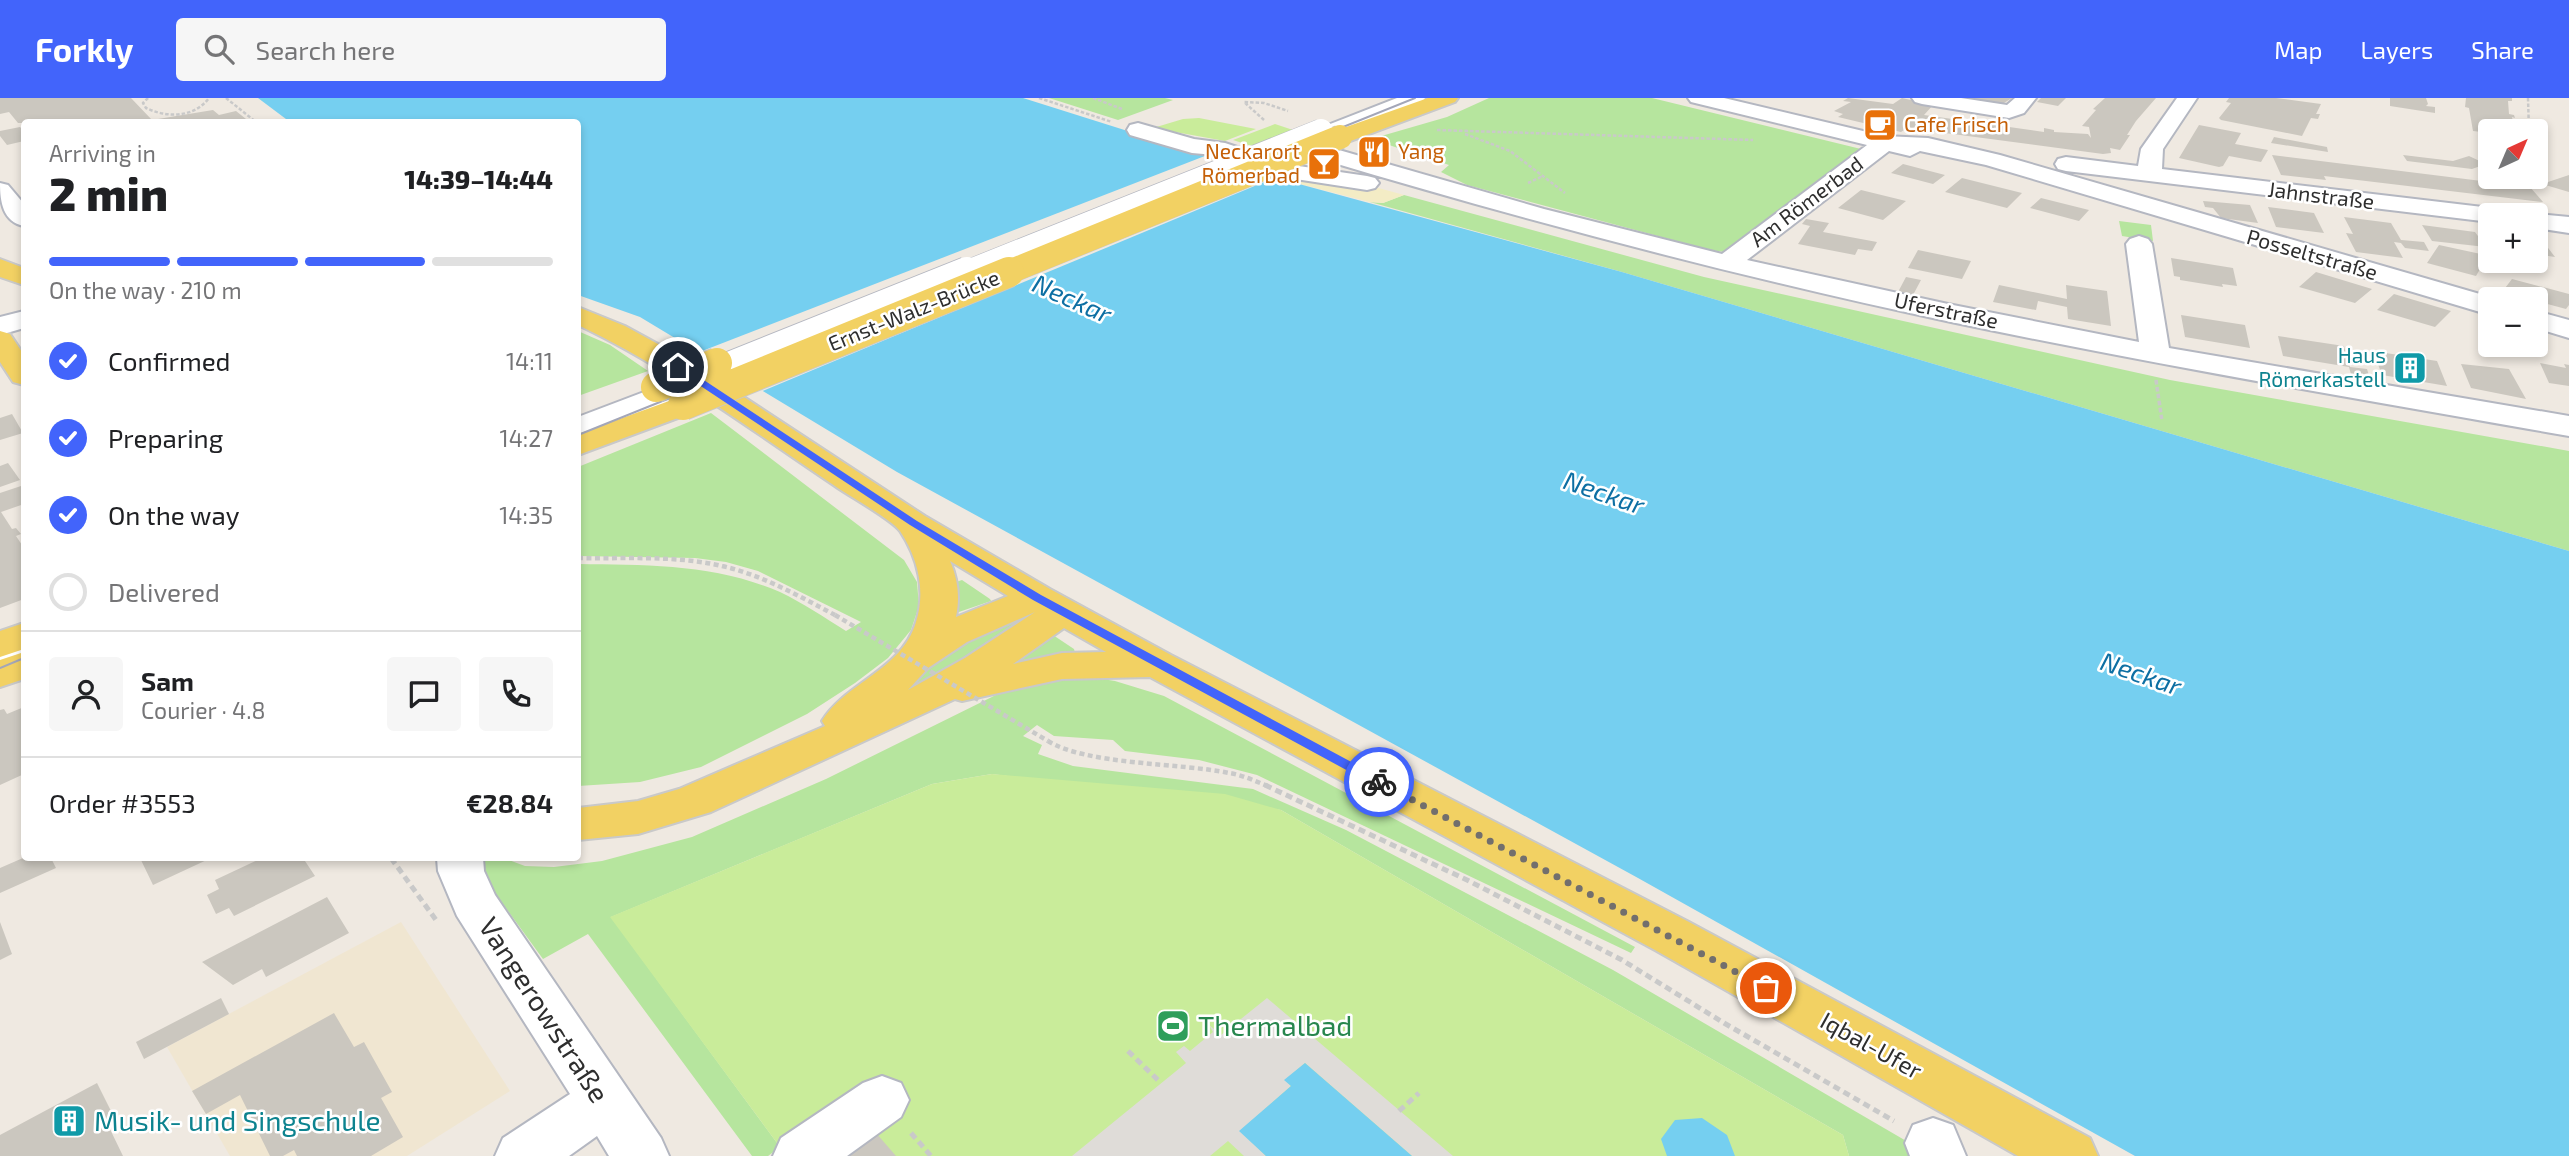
<!DOCTYPE html>
<html lang="en">
<head>
<meta charset="utf-8">
<style>
  body { margin:0; font-family:"Exo 2",sans-serif; background:#f6f6f6; color:#202124; height:100vh; display:flex; flex-direction:column; font-size:26px; white-space:nowrap }
  * { box-sizing:border-box; margin:0 }
  p { font-size:23px; color:#757577 }
  .icon { flex:none; width:38px; height:38px; fill:none; stroke:currentColor; stroke-width:2; stroke-linecap:round; stroke-linejoin:round }
  .map { position:relative; flex:1; overflow:hidden }
  .drawer { position:absolute; left:21px; top:21px; width:560px; height:742px; display:flex; flex-direction:column; background:#fff; border-radius:7px; box-shadow:0 4px 10px #0003 }
  .drawer>* { flex:none }
  .needle { width:46px; rotate:44deg }
  .controls { position:absolute; left:2478px; top:21px; display:grid; gap:14px }
  .controls a { display:grid; place-items:center; width:70px; height:70px; border-radius:7px; background:#fff; box-shadow:0 4px 10px #0003; font-size:35px }
  .pin { position:absolute; display:grid; place-items:center; width:60px; height:60px; color:#fff; margin:-30px; border:4px solid #fff; border-radius:50%; box-shadow:0 2px 7px #0007 }
  .courier { position:absolute; display:grid; place-items:center; width:70px; height:70px; margin:-35px; border:5px solid #4264fb; border-radius:50%; background:#fff; color:#222; box-shadow:0 2px 9px #0007 }
  .head em { font-style:normal; font-weight:800 }
  .head div { display:flex; flex-direction:column-reverse }
  .head { display:flex; align-items:center; justify-content:space-between; height:119px; padding:0 28px }
  h1 { font-size:46px; font-weight:800; line-height:52px }
  .bar { display:grid; grid-template-columns:repeat(4,1fr); gap:10px 7px; align-content:center; height:84px; padding:0 28px }
  .bar i { height:9px; border-radius:5px; background:#e0e0e0 }
  .bar .selected { background:#4264fb }
  .bar p { grid-column:span 4 }
  .line { display:flex; align-items:center; gap:18px; padding:0 28px; border-top:2px solid #e0e0e0 }
  .line div { flex:1 }
  .round { display:grid; place-items:center; flex:none; width:74px; height:74px; border-radius:7px; background:#f6f6f6 }
  ol { padding:0 28px; list-style:none }
  li { display:flex; align-items:center; gap:21px; height:77px }
  li p { margin-inline-start:auto }
  li .icon { padding:7px; border-radius:50%; background:#4264fb; color:#fff; stroke-width:4 }
  li:last-child { color:#757577 }
  li i { width:38px; height:38px; border:4px solid #e0e0e0; border-radius:50% }
  header { display:flex; align-items:center; gap:42px; box-sizing:border-box; height:98px; padding:0 35px; background:#4264fb; color:#fff }
  header strong { font-size:33px }
  nav { display:flex; gap:38px; margin-inline-start:auto; font-size:24px }
  .search { width:490px; height:63px; background:#f6f6f6; display:flex; align-items:center; gap:18px; box-sizing:border-box; padding:0 24px; border-radius:7px; color:#757577; font-size:26px }
  .map>svg:first-child { display:block }
  .education { fill:#f0e6d1 }
  .green { fill:#b6e59e }
  .sand { fill:#f3ecc5 }
  .pitch { fill:#c9ec9a }
  .plaza { fill:#dfdcd8 }
  .water { fill:#75cff0 }
  .pier { fill:#efe9e1 }
  .building { fill:#cbc7bf }
  .lines { fill:none; stroke-linecap:round; stroke-linejoin:round }
  .minor-casing { stroke:#b4b7c1; stroke-width:4 }
  .major-casing { stroke:#c9c9c9; stroke-width:4 }
  .path-far3 { stroke:#c9c9c9; stroke-width:2.5; stroke-dasharray:3.5 2; stroke-linecap:butt }
  .path-far2 { stroke:#c9c9c9; stroke-width:3.5; stroke-dasharray:4.5 2.5; stroke-linecap:butt }
  .path-far1 { stroke:#c9c9c9; stroke-width:4.5; stroke-dasharray:5 3.5; stroke-linecap:butt }
  .path { stroke:#c9c9c9; stroke-width:5; stroke-dasharray:7 4.5; stroke-linecap:butt }
  .minor { fill:#fff; fill-rule:evenodd }
  .major { fill:#f2d163; fill-rule:evenodd }
  .tram { stroke:#a3a6b8; stroke-width:2 }
  .minor-bridge-far1-casing { stroke:#b4b7c1; stroke-width:25; stroke-linecap:butt }
  .minor-bridge-casing { stroke:#b4b7c1; stroke-width:32; stroke-linecap:butt }
  .major-bridge-far1-casing { stroke:#c9c9c9; stroke-width:25; stroke-linecap:butt }
  .major-bridge-casing { stroke:#c9c9c9; stroke-width:32; stroke-linecap:butt }
  .path-bridge { stroke:#c9c9c9; stroke-width:4.5; stroke-dasharray:5 3.5; stroke-linecap:butt }
  .minor-bridge-far1 { stroke:#fff; stroke-width:24 }
  .minor-bridge { stroke:#fff; stroke-width:30 }
  .major-bridge-far1 { stroke:#f2d163; stroke-width:24 }
  .major-bridge { stroke:#f2d163; stroke-width:30 }
  .route { fill:#4264fb }
  .done { stroke:#726f6d; stroke-width:7; stroke-dasharray:0 12.6 }
  .labels { text-anchor:middle; stroke-width:5; stroke-linejoin:round; paint-order:stroke }
  .far-food-label { font-size:21px; fill:#c56008; stroke:#fff; text-anchor:start }
  .far-street-label { font-size:21px; fill:#2e2e2e; stroke:#fff }
  .far-culture-label { font-size:21px; fill:#0d838f; stroke:#fff; text-anchor:end }
  .street-label { font-size:24px; fill:#2e2e2e; stroke:#fff }
  .water-label { font-size:26px; font-style:italic; fill:#0d6fa3; stroke:#fff }
  .near-street-label { font-size:28px; fill:#2e2e2e; stroke:#fff }
  .near-leisure-label { font-size:28px; fill:#27864d; stroke:#fff; text-anchor:start }
  .near-culture-label { font-size:28px; fill:#0d838f; stroke:#fff; text-anchor:start }
</style>
</head>
<body>
<header>
<strong>Forkly</strong>
<div class="search"><svg class="icon" aria-label="search" viewBox="0 0 24 24"><circle cx="10" cy="10" r="6"/><path d="M15 15l6 6"/></svg>Search here</div>
<nav><a>Map</a><a>Layers</a><a>Share</a></nav>
</header>
<div class="map">
<svg width="2569" height="1058" viewBox="0 0 2569 1058">
  <rect width="100%" height="100%" fill="#efe9e1"/>
  <path class="education" d="M401 824 510 993 407 1058H230L167 949Z"/>
  <path class="green" d="M1049 0H1165L1173 2 1118 22Z
    M1489 0H1652L1861 51 1724 154 1710 152 1467 87 1441 74 1449 67 1371 41 1447 19Z
    M1404 97 1704 179 2170 282 2569 353V453L1622 174 1370 104 1383 105Z
    M2119 123 2151 127 2153 143 2122 138Z
    M578 233 610 247 648 273 578 298Z
    M711 315 904 462 917 484 919 508 911 532 888 560 855 585 807 616 701 669 640 684 578 688V466C648 467 715 466 780 494 803 505 825 520 846 533L861 524 758 473 726 464 695 460 578 458V369Z
    M962 482 990 501 991 503 956 515 953 485Z
    M1014 524 1020 528 898 601 889 594 983 533Z
    M1053 537 1074 551 1075 555 1024 564 1016 563Z
    M1090 579 1115 583 1164 598 1635 849 1631 855 1257 677 1199 662 1125 653 1113 642 1054 638 1037 627 1023 638 1042 647 1038 656 1073 668 1253 691 1346 732 1613 872 1920 1051 1921 1058H1849L1843 1037 1281 712 992 676 932 686 611 819 780 1049 768 1058H752L588 836 543 861 476 769 481 760H503L525 768 554 769 602 763 692 739 826 681 1008 591 1055 580Z"/>
  <path class="sand" d="M1286 76 1375 89 1404 97 1383 105 1370 104 1277 80Z"/>
  <path class="pitch" d="M1199 20 1256 31 1225 43 1153 30 1183 21Z
    M1275 26 1344 49 1303 65 1233 42Z
    M992 676 1225 696 1281 712 1843 1037 1849 1058H782L780 1049 610 819 932 686Z"/>
  <path class="plaza" d="M1267 900 1453 1058H1412L1305 965 1285 982 1291 988 1240 1033 1266 1058H1244L1228 1043 1210 1058H1072L1186 965 1176 954 1184 948 1190 953 1213 934 1209 927 1221 937Z"/>
  <path class="water" d="M258 0H1023L1277 80 1622 174 2569 453V1058H2135L1638 780 897 374 640 219 578 197V24H290Z
    M1305 965 1412 1058H1266L1239 1033 1291 988 1284 982Z
    M1702 1020 1727 1037 1735 1058H1667L1661 1041 1675 1022Z"/>
  <path class="pier" d="M1210 56 1281 77 760 294 697 255Z"/>
  <path class="building" d="M0 0H131L152 22 213 12 219 17 236 13 246 21 241 22 244 24 18 25 9 14 0 16Z
    M1848 0 1893 6 1902 0 1933 7 1924 17 2044 34V30L2054 32V34L2088 36 2091 40 2089 29 2082 28 2096 12 2093 11 2105 0H2156L2136 23 2127 37H2130L2120 52 2110 50 2111 55 2103 56 1907 30 1901 34 1838 19 1843 16 1834 13 1851 4 1843 3Z
    M1969 0H2012L1999 8Z
    M2041 0H2066L2058 8 2037 4Z
    M2229 0H2276L2321 6 2316 16H2320L2318 21 2311 20 2302 38 2221 22 2219 20 2231 5 2226 4Z
    M2390 0H2426L2428 6 2426 8 2435 9V15L2390 8Z
    M2466 0H2512V3H2508L2509 16 2514 17 2515 20 2512 19 2515 33 2490 35 2473 33 2469 10 2465 9Z
    M2199 27 2241 35 2235 46 2268 52 2261 64 2229 58 2223 68 2219 69 2179 60Z
    M20 29 24 33V43L7 47 0 38V33Z
    M2274 39 2327 49 2328 54 2271 45Z
    M2272 57 2530 89 2543 104 2324 78 2326 82 2281 77Z
    M2403 57 2453 63 2469 58 2486 66 2472 71 2407 63Z
    M1903 66 1945 77 1933 86 1891 75Z
    M2569 77V94L2542 86Z
    M1962 80 2022 95 2007 110 1945 94Z
    M1861 92 1906 103 1883 122 1838 110Z
    M2041 100 2089 112 2079 123 2030 110Z
    M2203 103 2250 107 2258 125 2221 120 2213 110 2205 109Z
    M2268 109 2314 115 2324 135 2276 129Z
    M2344 119 2391 125 2401 142 2424 144 2429 153 2405 150 2401 145 2394 144 2403 160 2356 154 2346 135 2353 136Z
    M1806 121 1829 125 1823 134 1877 144 1872 153 1858 151 1855 157 1798 146 1810 128 1802 126Z
    M2422 127 2475 134 2486 149 2432 143Z
    M2536 141 2542 142 2555 159 2536 156Z
    M2439 147 2490 158V163H2499L2496 169 2483 166 2476 178 2427 165Z
    M1918 152 1971 163 1962 181 1908 170Z
    M2171 160 2233 170 2237 188 2222 186 2223 189 2180 182V179L2174 178Z
    M2316 174 2372 191 2355 205 2299 189Z
    M1906 179 1921 182 1913 197 1898 194Z
    M2512 181 2569 196V207L2566 211 2502 194Z
    M1999 187 2067 201 2066 187 2107 193 2111 228 2068 221 2067 209 2038 203 2036 212 1993 204Z
    M2394 196 2451 213 2435 229 2377 212Z
    M2181 217 2245 227 2250 250 2185 239Z
    M2278 238 2344 248 2350 269 2367 271 2371 284 2352 280 2349 269 2283 258Z
    M2373 253 2437 263 2447 288 2382 277Z
    M2540 265 2566 270 2564 266 2569 267V288L2549 285Z
    M2461 266 2509 271 2526 301 2471 290Z
    M12 316 23 335 0 342V320Z
    M8 365 20 382 0 389V368Z
    M24 387V406L1 414 12 431 16 430 21 436 16 438 24 450V501L0 510V395Z
    M24 609V676L0 687V612L4 611 7 616Z
    M23 760H51L56 770 0 795V770Z
    M140 760H211L153 787Z
    M262 760H303L315 778 234 818 229 810 216 816 207 797 219 791 215 782Z
    M327 799 349 835 266 879 262 871 233 887 202 864Z
    M0 824 12 856 0 862Z
    M221 900 229 916 144 961 136 944Z
    M334 915 354 949 364 944 392 994 381 1000 403 1039 371 1058H297L294 1052 283 1058H270L240 997 206 1016 192 993Z
    M97 985 115 1021 107 1025 123 1058H0V1037Z
    M870 1028 896 1058H829Z"/>
  <g class="lines">
    <defs>
      <path id="minor" d="M1397 0H1425L1422 4 1336 40H1320L1317 35 1320 30Z
        M1688 0H1724L1884 38 1928 40 2000 57 2497 201H2490V216L2480 214 1986 67 1920 53 1910 58 1889 53 1747 162 1948 206 2139 244 2126 146 2130 141 2139 138 2148 141 2152 146 2169 250 2569 318V338C2363 302 2156 267 1951 224 1740 179 1531 124 1324 62L1321 57 1324 52 1332 50 1544 111 1722 156 1867 47 1691 4Z
        M1912 0H1961L2007 7 2015 0H2036L2024 15 2009 20 1922 6 1915 4Z
        M2177 0H2197L2163 51 2162 71 2491 110 2500 112 2503 117H2490V124L2066 73 2058 71 2055 66 2058 61 2066 59 2138 68 2141 51Z
        M1138 25 1194 41 1225 45 1292 67 1367 78 1375 80 1379 85 1375 90 1367 92 1289 80 1215 57 1192 55 1130 37 1127 32 1130 27Z
        M0 85 8 87 24 106V128C3 124 0 104 0 85Z
        M2536 116 2569 119V135L2536 130V117H2529Z
        M24 213V230L0 237V219Z
        M2536 213 2569 222V240L2536 230Z
        M665 286 676 288 680 295 676 302 578 339V319Z
        M24 538V566L0 574V546Z
        M437 760H483L484 773 495 797 661 1040 669 1058H609L597 1038 569 1058H495L503 1040 570 996 457 818 438 773Z
        M882 978 901 985 909 1002 901 1019 847 1058H773L781 1040 863 985Z
        M1933 1020 1953 1027 1966 1058H1910L1905 1045 1913 1027Z"/>
      <path id="major" d="M1428 0H1458L1455 4 1348 44H1332L1329 39 1332 34Z
        M0 161 24 170V187L0 179Z
        M578 209 625 228 689 263 925 418 1050 491 1171 557 1689 824 2090 1040 2098 1058H2018L1655 852 1150 579 1062 581 962 603 955 601 711 714 638 736 578 742V710L638 703 679 691 825 628 822 623C845 585 902 572 916 524 926 493 918 460 900 433 891 421 849 398 835 388 751 332 669 270 578 227ZM950 463 1008 498 956 519C960 500 958 481 950 463ZM1035 514 965 560 908 592 928 570 967 544ZM1064 530 1106 554 1062 555 1013 566Z
        M0 233 10 236 24 257V287L13 284 0 264Z
        M683 298 694 300 699 307 694 314 578 357V336Z
        M24 525V551L0 559V533Z
        M24 554V581L0 589V562Z"/>
    </defs>
    <use href="#minor" class="minor-casing"/>
    <use href="#major" class="major-casing"/>
    <path class="path-far3" d="M148 0 143 5 146 10C167 20 194 20 209 0
      M226 0 256 24
      M1039 0 1112 24
      M1093 0 1122 11
      M2528 0 2529 33
      M1264 22 1244 4 1264 5 1288 13
      M1437 32 1753 42
      M1465 36 1510 53 1565 95
      M1528 85 1543 78"/>
    <path class="path-far2" d="M2156 282 2162 323"/>
    <path class="path-far1" d="M578 460C626 461 675 457 722 468 762 477 799 498 835 517
      M1048 643C1086 667 1182 665 1229 675 1243 677 1257 684 1270 689"/>
    <path class="path" d="M1265 687 1467 782 1622 862 1724 925 1894 1023
      M391 760 436 822
      M1128 953 1161 985
      M1399 1013 1419 995
      M911 1035 931 1058"/>
    <use href="#minor" class="minor"/>
    <use href="#major" class="major"/>
    <path class="tram" d="M578 337 1415 0
      M0 570 24 560"/>
    <defs>
      <path id="minor-bridge-far1" d="M963 176 1321 33"/>
      <path id="minor-bridge" d="M682 288 967 174"/>
      <path id="major-bridge-far1" d="M1004 176 1340 39"/>
      <path id="major-bridge" d="M656 289 717 265
        M683 307 1009 174"/>
    </defs>
    <use href="#minor-bridge-far1" class="minor-bridge-far1-casing"/>
    <use href="#minor-bridge" class="minor-bridge-casing"/>
    <use href="#major-bridge-far1" class="major-bridge-far1-casing"/>
    <use href="#major-bridge" class="major-bridge-casing"/>
    <path class="path-bridge" d="M835 517 1048 643"/>
    <use href="#minor-bridge-far1" class="minor-bridge-far1"/>
    <use href="#minor-bridge" class="minor-bridge"/>
    <use href="#major-bridge-far1" class="major-bridge-far1"/>
    <use href="#major-bridge" class="major-bridge"/>
  </g>
  <path class="route" d="M675 267H681L917 423 1041 497 1383 681V687H1374L1033 502 910 427 675 271Z"/>
  <g class="lines">
    <path class="done" d="M1379 684 1766 890"/>
  </g>
  <defs>
    <symbol id="cafe-square" viewBox="-11 -11 22 22"><rect x="-9" y="-9" width="18" height="18" rx="4" fill="#e8710a" stroke="#fff"/><path d="M-5.5-4.5H6V0H3Q3 3.5 0 3.5H-2.5Q-5.5 3.5-5.5 0ZM3-3.2v2h1.7v-2ZM-6 4.5H4V6H-6Z" fill="#fff"/></symbol>
    <symbol id="restaurant-square" viewBox="-11 -11 22 22"><rect x="-9" y="-9" width="18" height="18" rx="4" fill="#e8710a" stroke="#fff"/><path d="M-5-6h1v4h1v-4h1v4h1v-4h1v5L-1.5 .5V6h-2V.5L-5-1ZM5-6V6H3V1.5H1.5Q1.5-4 5-6Z" fill="#fff"/></symbol>
    <symbol id="bar-square" viewBox="-11 -11 22 22"><rect x="-9" y="-9" width="18" height="18" rx="4" fill="#e8710a" stroke="#fff"/><path d="M-6-5H6L.8 .8V4.5H3.5V6h-7V4.5H-.8V.8Z" fill="#fff"/></symbol>
    <symbol id="building-square" viewBox="-11 -11 22 22"><rect x="-9" y="-9" width="18" height="18" rx="4" fill="#0f9aa8" stroke="#fff"/><path d="M-4-6H4V6H1V3H-1V6H-4ZM-2.5-4.3h1.7v1.8h-1.7ZM.8-4.3h1.7v1.8H.8ZM-2.5-1h1.7V.8h-1.7ZM.8-1h1.7V.8H.8Z" fill="#fff"/></symbol>
    <symbol id="stadium-square" viewBox="-11 -11 22 22"><rect x="-9" y="-9" width="18" height="18" rx="4" fill="#2e9e5b" stroke="#fff"/><path d="M0-5a6.5 5 0 1 0 0 10a6.5 5 0 1 0 0-10ZM-3.5-1.8h7v3.6h-7Z" fill="#fff"/></symbol>
  </defs>
  <g fill-rule="evenodd">
    <use href="#cafe-square" x="1861" y="8" width="38" height="38"/>
    <use href="#restaurant-square" x="1355" y="35" width="38" height="38"/>
    <use href="#bar-square" x="1305" y="47" width="38" height="38"/>
    <use href="#building-square" x="2391" y="251" width="38" height="38"/>
    <use href="#stadium-square" x="1154" y="909" width="38" height="38"/>
    <use href="#building-square" x="50" y="1004" width="38" height="38"/>
  </g>
  <g class="labels">
    <g class="far-food-label">
      <text x="1904" y="34">Cafe Frisch</text>
      <text x="1300" y="61" text-anchor="end">Neckarort<tspan x="1300" dy="24">Römerbad</tspan></text>
      <text x="1398" y="61">Yang</text>
    </g>
    <g class="far-street-label">
      <text transform="translate(2321 98) rotate(7)" y="7">Jahnstraße</text>
      <text transform="translate(1807 104) rotate(-37)" y="7">Am Römerbad</text>
      <text transform="translate(2312 157) rotate(16)" y="7">Posseltstraße</text>
      <text transform="translate(914 213) rotate(-22)" y="7">Ernst-Walz-Brücke</text>
      <text transform="translate(1946 213) rotate(12)" y="7">Uferstraße</text>
    </g>
    <g class="far-culture-label">
      <text x="2386" y="265">Haus<tspan x="2386" dy="24">Römerkastell</tspan></text>
    </g>
    <g class="street-label">
      <text transform="translate(1871 948) rotate(29)" y="8">Iqbal-Ufer</text>
    </g>
    <g class="water-label">
      <text transform="translate(1072 201) rotate(24)" y="9">Neckar</text>
      <text transform="translate(1604 395) rotate(19)" y="9">Neckar</text>
      <text transform="translate(2141 576) rotate(19)" y="9">Neckar</text>
    </g>
    <g class="near-street-label">
      <text transform="translate(544 912) rotate(57)" y="10">Vangerowstraße</text>
    </g>
    <g class="near-leisure-label">
      <text x="1198" y="938">Thermalbad</text>
    </g>
    <g class="near-culture-label">
      <text x="94" y="1033">Musik- und Singschule</text>
    </g>
  </g>
</svg>
<div class="controls">
<a><svg class="needle" viewBox="-14 -14 28 28"><path d="M0-13l5 13h-10z" fill="#e53935"/><path d="M0 13l5-13h-10z" fill="#757577"/></svg></a>
<a>+</a>
<a>−</a>
</div>
<div class="pin" style="left:1766px;top:890px;background:#ea580c"><svg class="icon" aria-label="bag" viewBox="0 0 24 24"><path d="M5 8h14l-1 12H6zM9 8a3 3 0 0 1 6 0"/></svg></div>
<div class="pin" style="left:678px;top:269px;background:#1f2937"><svg class="icon" aria-label="home" viewBox="0 0 24 24"><path d="M3 11l9-7 9 7M6 9v11h12V9"/></svg></div>
<div class="courier" style="left:1379px;top:684px"><svg class="icon" aria-label="bike" viewBox="0 0 24 24"><circle cx="6" cy="16" r="4"/><circle cx="18" cy="16" r="4"/><path d="M6 16l4-8h5l3 8M10 8l3 8H6M13 5h3"/></svg></div>
<section class="drawer">
<div class="head"><div><h1>2 min</h1><p>Arriving in</p></div><em>14:39–14:44</em></div>
<div class="bar"><i class="selected"></i><i class="selected"></i><i class="selected"></i><i></i><p>On the way · 210 m</p></div>
<ol>
<li><svg class="icon" aria-label="check" viewBox="0 0 24 24"><path d="M5 12l5 5 9-10"/></svg>Confirmed<p>14:11</p></li>
<li><svg class="icon" aria-label="check" viewBox="0 0 24 24"><path d="M5 12l5 5 9-10"/></svg>Preparing<p>14:27</p></li>
<li><svg class="icon" aria-label="check" viewBox="0 0 24 24"><path d="M5 12l5 5 9-10"/></svg>On the way<p>14:35</p></li>
<li><i></i>Delivered</li>
</ol>
<div class="line" style="height:126px"><a class="round"><svg class="icon" aria-label="person" viewBox="0 0 24 24"><circle cx="12" cy="8" r="4"/><path d="M4 21q1-7 8-7t8 7"/></svg></a><div><b>Sam</b><p>Courier · 4.8</p></div><a class="round"><svg class="icon" aria-label="chat" viewBox="0 0 24 24"><path d="M4 5h16v11H9l-5 4z"/></svg></a><a class="round"><svg class="icon" aria-label="phone" viewBox="0 0 24 24"><path d="M5 4h4l2 5-3 2q2 4 5 5l2-3 5 2v4C11 20 4 13 5 4z"/></svg></a></div>
<div class="line" style="height:91px"><div>Order #3553</div><b>€28.84</b></div>
</section>
</div>
</body>
</html>
